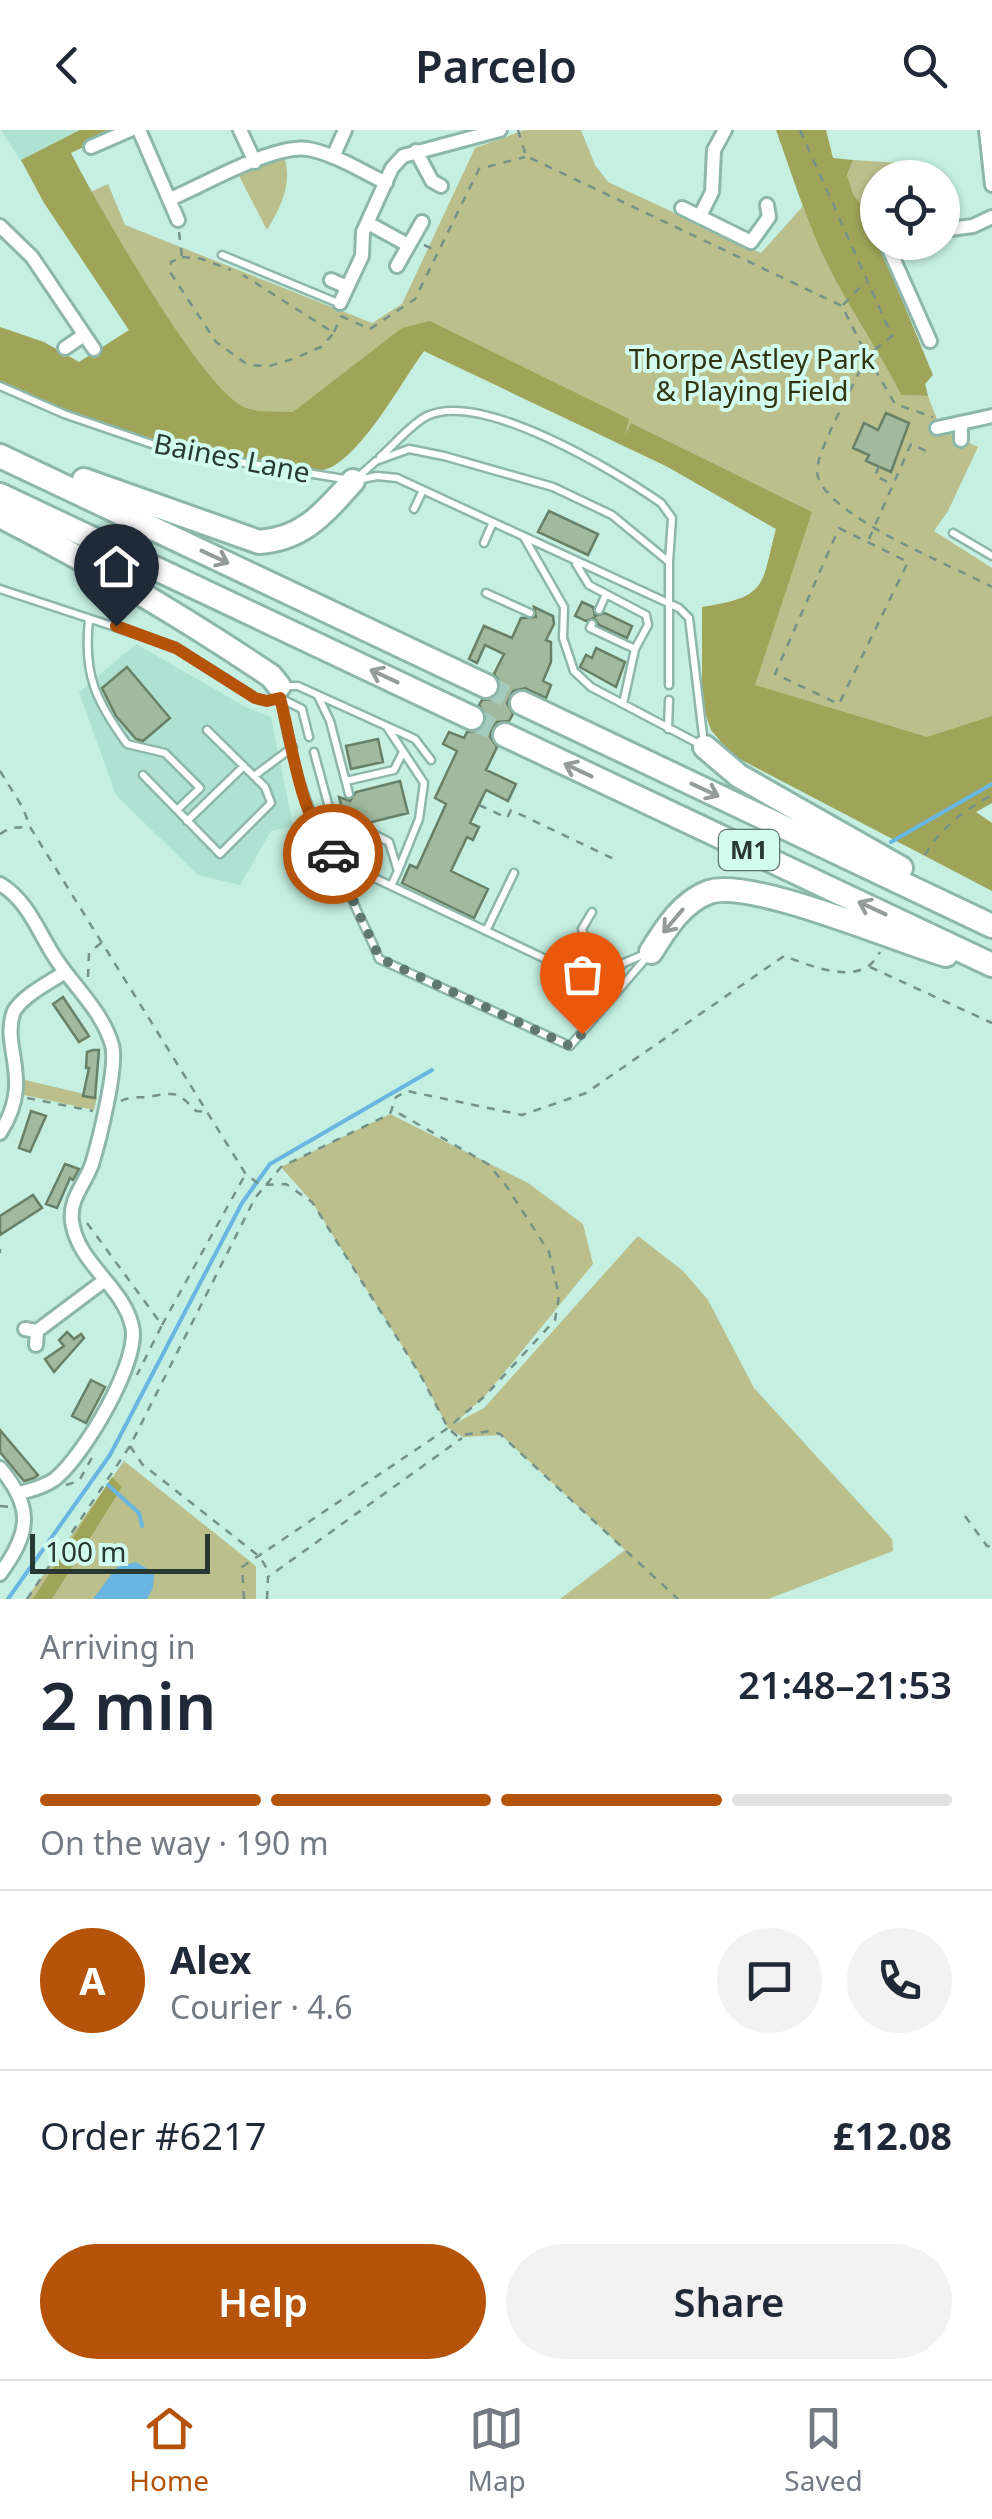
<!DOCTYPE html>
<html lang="en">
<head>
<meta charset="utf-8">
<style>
  body { margin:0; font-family:"Noto Sans",sans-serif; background:#f2f2f3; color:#1f2937; height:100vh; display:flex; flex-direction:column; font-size:38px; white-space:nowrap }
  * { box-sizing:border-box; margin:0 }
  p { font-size:32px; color:#747a83 }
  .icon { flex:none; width:55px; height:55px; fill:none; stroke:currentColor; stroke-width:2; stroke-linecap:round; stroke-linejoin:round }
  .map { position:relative; height:1469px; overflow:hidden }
  .panel { display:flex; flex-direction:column; background:#fff; flex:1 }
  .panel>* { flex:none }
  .fabs { position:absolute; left:860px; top:30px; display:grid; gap:20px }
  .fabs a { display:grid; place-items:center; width:100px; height:100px; border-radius:50%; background:#fff; box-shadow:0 2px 8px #0004; font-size:50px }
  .scale { position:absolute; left:30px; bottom:25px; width:180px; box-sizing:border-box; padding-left:10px; border:5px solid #283934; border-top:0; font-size:28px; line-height:35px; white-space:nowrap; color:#283934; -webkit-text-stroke:8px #d1fcee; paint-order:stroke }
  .pin { position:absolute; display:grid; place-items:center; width:85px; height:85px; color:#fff; margin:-102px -42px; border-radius:50% 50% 50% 0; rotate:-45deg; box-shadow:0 0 10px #0007 }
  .pin .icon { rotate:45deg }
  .courier { position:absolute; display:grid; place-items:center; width:100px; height:100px; margin:-50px; border:8px solid #b45309; border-radius:50%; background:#fff; color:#222; box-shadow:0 2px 12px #0007 }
  .headline em { font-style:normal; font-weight:600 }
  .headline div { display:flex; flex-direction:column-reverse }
  .headline { display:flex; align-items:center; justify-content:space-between; height:170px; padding:0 40px }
  h1 { font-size:65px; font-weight:600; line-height:75px }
  .bar { display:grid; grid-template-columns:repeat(4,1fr); gap:15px 10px; align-content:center; height:120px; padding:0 40px }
  .bar i { height:12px; border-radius:8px; background:#e0e1e3 }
  .bar .current { background:#b45309 }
  .bar p { grid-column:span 4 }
  .line { display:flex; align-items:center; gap:25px; padding:0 40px; border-top:2px solid #e0e1e3 }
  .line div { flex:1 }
  .round { display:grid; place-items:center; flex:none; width:105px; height:105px; border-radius:52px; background:#f2f2f3 }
  .button { display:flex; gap:20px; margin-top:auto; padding:20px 40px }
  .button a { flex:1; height:115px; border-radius:60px; background:#b45309; color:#fff; font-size:40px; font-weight:600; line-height:115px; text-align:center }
  .button a+a { background:#f2f2f3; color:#1f2937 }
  header { display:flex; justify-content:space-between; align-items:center; height:130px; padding:0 40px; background:#fff; font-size:45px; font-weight:600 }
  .tab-bar { display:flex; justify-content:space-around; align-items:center; height:140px; border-top:2px solid #e0e1e3; background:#fff; font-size:28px; color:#747a83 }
  .tab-bar a { display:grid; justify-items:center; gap:5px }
  .tab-bar .current { color:#b45309 }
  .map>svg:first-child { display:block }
  .built { fill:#afe2d2 }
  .green { fill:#bbbf8b }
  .forest { fill:#9fa458 }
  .water { fill:#69b6e2 }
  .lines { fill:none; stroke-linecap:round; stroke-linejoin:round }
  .stream { stroke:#69b6e2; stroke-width:4 }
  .building { fill:#a1ba9e; stroke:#688066; stroke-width:2.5 }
  .highway-tunnel { stroke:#a5cbbe; stroke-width:22; stroke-dasharray:22 11; stroke-linecap:butt }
  .lane-casing { stroke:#8db7aa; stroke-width:11 }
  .street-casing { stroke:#8db7aa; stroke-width:18 }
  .highway-casing { stroke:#8db7aa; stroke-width:28 }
  .path { stroke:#749289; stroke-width:2.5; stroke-dasharray:8 8; stroke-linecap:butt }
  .lane { stroke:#fff; stroke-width:6 }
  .street { stroke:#fff; stroke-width:12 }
  .highway { stroke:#fff; stroke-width:22 }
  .oneway { stroke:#949c9a }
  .done { stroke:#5f7971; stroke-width:10; stroke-dasharray:0 18 }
  .route { stroke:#b45309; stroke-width:12 }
  .labels { text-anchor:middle; stroke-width:8; stroke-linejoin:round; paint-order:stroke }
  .shield { fill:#d1fcee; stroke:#5b746c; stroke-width:2.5 }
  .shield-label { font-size:25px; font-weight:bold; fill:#283934 }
  .park-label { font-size:28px; fill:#313311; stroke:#d1fcee }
  .street-label { font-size:28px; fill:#283934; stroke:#d1fcee }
</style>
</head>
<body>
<header><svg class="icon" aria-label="back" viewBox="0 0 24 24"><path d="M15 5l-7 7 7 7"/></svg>Parcelo<svg class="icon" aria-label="search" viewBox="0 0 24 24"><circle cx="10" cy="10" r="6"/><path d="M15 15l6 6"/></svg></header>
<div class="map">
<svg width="992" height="1469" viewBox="0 0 992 1469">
  <rect width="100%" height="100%" fill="#c4efe1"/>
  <path class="built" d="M1 0H94L22 33Z
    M136 514 246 577 271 587 293 696 271 701 240 755 198 745 116 665 79 562Z"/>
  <path class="green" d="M525 0H581L595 35 608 52 761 123 803 76 839 156 879 221 901 265 928 266 941 300 978 317 948 381 934 401 992 438V624L743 576 763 453 776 398 666 336 424 221 361 263 298 318 129 200 52 80 108 54 125 95 372 193 402 174 475 18Z
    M283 22C293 52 283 73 267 100L236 40Z
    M853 30 914 34 912 47 878 48 875 96 854 66 847 45Z
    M25 950 97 967 94 980 24 965Z
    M390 984 528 1053 583 1094 593 1134 485 1266 454 1294 484 1278 638 1106 683 1141 708 1170 754 1258 892 1409 893 1421 768 1469H560L625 1420 501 1305 463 1307 448 1298 421 1246 312 1072 281 1037Z
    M124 1331 256 1436V1469H26Z"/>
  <path class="forest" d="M80 0H119L71 23C95 70 203 262 246 278 259 283 279 281 293 282L402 198 430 191 629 289 625 305 631 293 812 382 755 555 927 607 992 586V673L976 682 992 693V761L732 625 711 600 702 574V477C767 467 761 458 776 399L666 336 424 221C400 254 369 313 335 335 283 369 57 281 0 256V197L44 212 79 232 129 200 44 73 21 30Z
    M776 0H826L833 28 853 30 847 45 854 66 873 89 871 95 878 112 933 245 925 254 928 266 901 265C883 228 860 194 840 158 812 109 795 53 776 0Z
    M112 1347 122 1357 52 1469H33Z"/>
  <path class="water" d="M136 1432 154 1443 153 1458 147 1469H93L117 1437Z"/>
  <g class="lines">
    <path class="stream" d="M891 712 992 654
      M108 1355 139 1383 142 1396
      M8 1469 110 1325 242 1073 270 1034 432 940"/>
  </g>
  <path class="building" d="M886 283 909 293 891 342 866 331 869 325 853 318 864 293 878 300Z
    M549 381 598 404 588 425 538 402Z
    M582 472 593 477 595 486 605 483 632 496 627 508 599 495 594 488 586 491 575 486Z
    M534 477 553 486 554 494 546 510 551 512V532L543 551 551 555 546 568 525 558 513 561 507 573 513 584 509 591 497 592 491 600 490 607 497 617 486 640 516 654 508 671 486 660 470 693 479 697 473 710 467 707 451 741 488 759 474 788 402 753 410 735 417 738 446 674 435 668 457 621 443 614 449 602 464 608 467 602 481 600 487 588 479 575 482 570 494 569 500 561 501 554 494 544 504 524 485 515 477 533 469 529 484 496 512 508 521 488 536 487Z
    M596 518 625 532 616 557 580 537 586 525 592 528Z
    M127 537 170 588 143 611 136 609 116 586 102 558Z
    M378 609 383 632 351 639 346 616Z
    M400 651 408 683 368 693 357 689 347 699 339 667 350 671 356 662Z
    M63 867 89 906 79 912 53 874Z
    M93 920H99L95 968 83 966 89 938H86L87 922Z
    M31 981 46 986 30 1022 19 1018Z
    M65 1034 79 1039 73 1050 70 1048 57 1078 46 1074Z
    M33 1065 42 1078 0 1105V1086Z
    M67 1202 74 1209 81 1204 84 1208 54 1242 45 1229 64 1216 59 1210Z
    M91 1250 105 1257 86 1293 72 1286Z
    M0 1300 38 1345 34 1348 24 1351 0 1322Z"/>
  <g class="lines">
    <path class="highway-tunnel" d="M486 556 522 573
      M472 588 505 605"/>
    <defs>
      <path id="lane" d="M222 125 338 173
        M0 256 64 284 172 321 344 349
        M380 327C394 315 411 294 427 286 482 260 615 341 661 373L672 388 669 432
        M358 347 376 331 409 319 444 326 553 357 612 385 669 432V555
        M357 350 377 346 397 348 679 478 689 488 704 614
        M414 379 423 360
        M953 403 992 426
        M525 409 564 477 563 508 574 541 591 557 701 615
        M484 413 493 392
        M576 434 589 455 606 464 599 480
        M0 459 176 517 255 568 267 571 280 568 302 579 309 607
        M486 463 530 483
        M606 464 646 485 648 495 635 519
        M89 490C83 545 96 571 127 614L165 623 200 658 177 680
        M592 494 590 498 635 519 623 574
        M318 566 330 591 349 664
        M387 597 424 653 419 689 398 741
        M668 599 669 570
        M314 622 331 685 325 713
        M431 630 415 609 298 556H279C285 605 307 702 345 734L554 833 607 840 645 824
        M143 645 220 724 271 673 265 657 207 600
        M254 646 293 617
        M346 651 394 640 403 622
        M187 691 244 636
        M358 696 389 712 398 741 391 756
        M345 734C346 771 367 795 379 829L570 916 647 827
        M592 782 582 799 587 816 622 835
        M486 801 514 743"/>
      <path id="street" d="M139 0 178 90
        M240 0 255 32
        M986 0 992 55
        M91 17 130 0
        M416 21 432 51 441 56
        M333 27 345 0
        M170 69C202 56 275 13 308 19 335 24 361 41 386 53
        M682 78 751 112 769 87 767 75
        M700 86 712 62 714 20 725 0
        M368 93 408 115
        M0 96 32 127 94 219
        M942 100 973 96 992 87
        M886 112 930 211
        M397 136 422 92
        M331 150 347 157
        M340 173 362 126 363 102 392 38 403 26 500 0
        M65 218 84 205
        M961 294V310
        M937 298 992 286
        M0 754C30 772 39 805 58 832 76 858 103 883 112 915 118 936 99 1011 92 1034 85 1054 69 1069 72 1091 77 1133 123 1156 132 1196 141 1230 83 1327 55 1349 44 1357 33 1359 20 1363
        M0 1003C35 949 0 918 14 881 25 864 49 853 65 842
        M25 1199 37 1201 36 1215
        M37 1201 105 1150
        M0 1338C34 1378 30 1403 0 1444"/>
      <path id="highway" d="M0 326 486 556
        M84 350 259 412C304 409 325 382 353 351
        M0 365 472 588
        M0 386C94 434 183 487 271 546L279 556
        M522 573 992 796
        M505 605 992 835
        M705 617 739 646 901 738
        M651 822C666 798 682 772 709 762 751 748 897 811 946 825"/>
    </defs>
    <use href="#lane" class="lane-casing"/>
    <use href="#street" class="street-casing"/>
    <use href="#highway" class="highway-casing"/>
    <path class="path" d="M518 0 526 26 842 176 867 226C856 251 818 318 817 340 816 383 956 437 992 457
      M800 0 892 206 867 226 895 274 933 287
      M179 102 182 127 171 132 170 142 216 212 248 235 269 236 293 229 321 217 334 203 243 145
      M424 115 437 121
      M182 127 202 129 231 140
      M843 175 865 152
      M341 186 370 199 415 169 479 39 525 27
      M334 202 341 186
      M879 336 875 346 892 354
      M839 398 908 432 839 574 775 544Z
      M869 409 911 314 926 321
      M0 641 23 678 30 697 245 1043 260 1055 286 1054 312 1072 421 1246 448 1298 457 1306 490 1301 500 1304 678 1469
      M479 675 507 688 511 680 616 730
      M0 704 10 698 27 697
      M925 725C940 698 965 680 992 665
      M870 837 992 893
      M88 847 89 823 102 812
      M27 968 93 981
      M121 971C132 965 140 969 153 966 178 962 177 962 196 981L207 982
      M87 1093 162 1195 137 1245
      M0 1119V1123
      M162 1195 245 1045
      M130 1316 142 1334 260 1427 270 1444
      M66 1355 79 1351 95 1322
      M0 1376 12 1377
      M965 1386 987 1416 992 1417
      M27 1469 130 1316 255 1068 281 1037 390 984 396 967 407 961 522 985 586 963 784 826C812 836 862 859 880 822
      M244 1469 242 1437 448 1298 485 1266 555 1190 559 1166 549 1122 505 1054 488 1034 393 980
      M267 1469 268 1447 462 1308"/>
    <use href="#lane" class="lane"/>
    <use href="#street" class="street"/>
    <use href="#highway" class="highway"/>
  </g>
  <defs><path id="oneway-shaft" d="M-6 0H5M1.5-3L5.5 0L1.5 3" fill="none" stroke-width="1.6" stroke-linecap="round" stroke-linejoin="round" transform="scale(2.5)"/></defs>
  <g class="oneway">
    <use href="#oneway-shaft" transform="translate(215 427) rotate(25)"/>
    <use href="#oneway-shaft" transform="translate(384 546) rotate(-155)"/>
    <use href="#oneway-shaft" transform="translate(578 640) rotate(-155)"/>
    <use href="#oneway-shaft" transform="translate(705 660) rotate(25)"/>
    <use href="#oneway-shaft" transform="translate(872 778) rotate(-155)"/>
    <use href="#oneway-shaft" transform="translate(673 791) rotate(130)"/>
  </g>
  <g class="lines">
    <path class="done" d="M333 724 345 734C347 771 367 795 379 828L570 916 582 904"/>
    <path class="route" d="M116 496 176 518 255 568 267 571 280 568C293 617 299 684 333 724"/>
  </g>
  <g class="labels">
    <rect class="shield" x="719" y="700" width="60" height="40" rx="8"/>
    <g class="shield-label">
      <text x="749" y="729">M1</text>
    </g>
    <g class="park-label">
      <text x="752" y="239">Thorpe Astley Park<tspan x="752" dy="32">&amp; Playing Field</tspan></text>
    </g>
    <g class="street-label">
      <text transform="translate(232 328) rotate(11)" y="10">Baines Lane</text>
    </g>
  </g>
</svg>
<div class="fabs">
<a><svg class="icon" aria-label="locate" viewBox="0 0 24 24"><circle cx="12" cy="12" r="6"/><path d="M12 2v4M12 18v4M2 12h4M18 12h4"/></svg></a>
</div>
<div class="scale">100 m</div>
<div class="pin" style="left:582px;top:904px;background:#ea580c"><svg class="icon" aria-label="bag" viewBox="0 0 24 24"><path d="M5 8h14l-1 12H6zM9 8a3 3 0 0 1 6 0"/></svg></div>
<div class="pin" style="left:116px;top:496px;background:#1f2937"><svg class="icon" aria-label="home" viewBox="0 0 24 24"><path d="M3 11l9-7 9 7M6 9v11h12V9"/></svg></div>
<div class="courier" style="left:333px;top:724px"><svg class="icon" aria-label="car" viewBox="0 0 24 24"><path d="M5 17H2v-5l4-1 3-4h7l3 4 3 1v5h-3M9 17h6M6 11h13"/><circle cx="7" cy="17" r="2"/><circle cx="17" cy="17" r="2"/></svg></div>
</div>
<section class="panel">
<div class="headline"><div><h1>2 min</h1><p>Arriving in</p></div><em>21:48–21:53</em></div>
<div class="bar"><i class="current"></i><i class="current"></i><i class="current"></i><i></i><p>On the way · 190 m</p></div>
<div class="line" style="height:180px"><b class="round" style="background:#b45309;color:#fff">A</b><div><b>Alex</b><p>Courier · 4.6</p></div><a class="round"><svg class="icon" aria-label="chat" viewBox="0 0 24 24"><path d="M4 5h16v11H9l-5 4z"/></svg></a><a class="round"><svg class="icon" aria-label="phone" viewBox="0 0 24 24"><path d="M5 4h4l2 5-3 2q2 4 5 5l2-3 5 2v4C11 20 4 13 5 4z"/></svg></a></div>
<div class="line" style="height:130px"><div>Order #6217</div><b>£12.08</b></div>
<div class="button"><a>Help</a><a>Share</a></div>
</section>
<nav class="tab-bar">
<a class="current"><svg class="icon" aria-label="home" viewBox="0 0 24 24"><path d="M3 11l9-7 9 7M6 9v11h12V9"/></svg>Home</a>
<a><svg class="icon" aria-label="map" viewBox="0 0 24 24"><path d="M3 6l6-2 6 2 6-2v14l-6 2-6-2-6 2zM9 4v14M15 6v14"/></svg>Map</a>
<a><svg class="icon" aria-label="saved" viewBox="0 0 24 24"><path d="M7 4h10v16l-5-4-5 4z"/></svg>Saved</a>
</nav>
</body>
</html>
